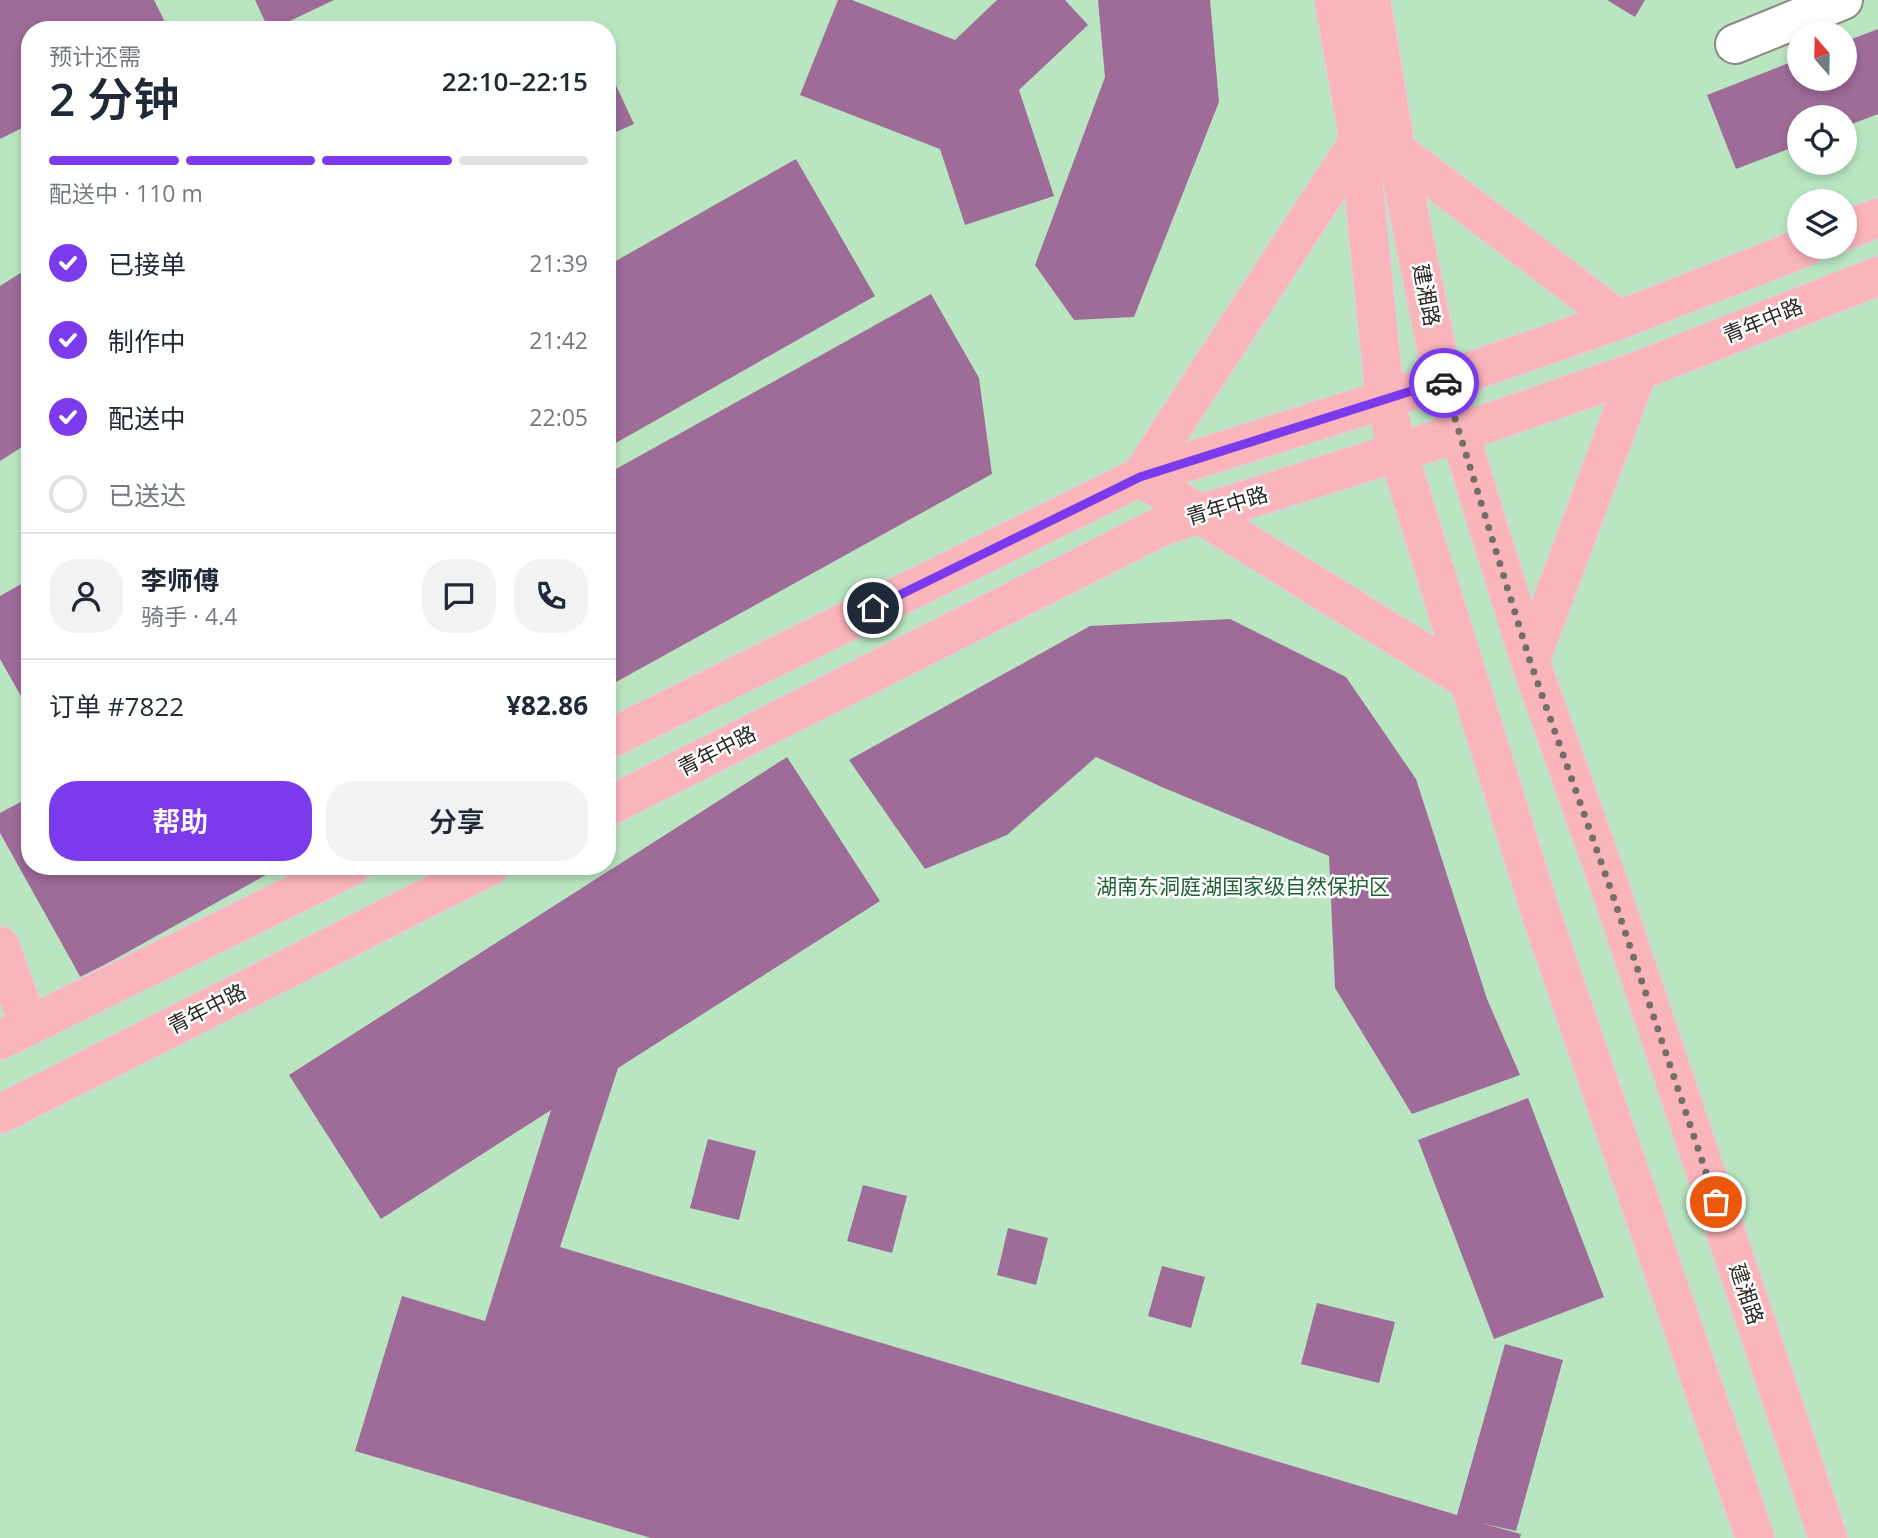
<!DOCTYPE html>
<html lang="zh">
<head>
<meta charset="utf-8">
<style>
  body { margin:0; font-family:"Open Sans","Noto Sans SC",sans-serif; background:#f2f2f3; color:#1f2937; height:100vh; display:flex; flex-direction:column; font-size:26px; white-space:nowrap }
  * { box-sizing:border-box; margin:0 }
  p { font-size:23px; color:#747a83 }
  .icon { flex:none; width:38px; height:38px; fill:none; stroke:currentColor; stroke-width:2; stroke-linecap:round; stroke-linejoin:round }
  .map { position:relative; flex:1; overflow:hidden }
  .panel { position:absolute; left:21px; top:21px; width:595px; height:854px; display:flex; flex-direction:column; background:#fff; border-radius:28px; box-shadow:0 4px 10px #0003 }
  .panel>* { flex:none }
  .needle { width:46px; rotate:340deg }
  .buttons { position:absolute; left:1787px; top:21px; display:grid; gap:14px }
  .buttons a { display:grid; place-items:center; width:70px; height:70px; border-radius:50%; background:#fff; box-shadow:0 4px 10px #0003; font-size:35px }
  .pin { position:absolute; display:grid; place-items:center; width:60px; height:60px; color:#fff; margin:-30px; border:4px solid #fff; border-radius:50%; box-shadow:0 2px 7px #0007 }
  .courier { position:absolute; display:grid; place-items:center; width:70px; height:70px; margin:-35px; border:5px solid #7c3aed; border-radius:50%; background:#fff; color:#222; box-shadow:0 2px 9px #0007 }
  .summary em { font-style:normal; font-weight:600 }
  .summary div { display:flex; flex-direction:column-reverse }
  .summary { display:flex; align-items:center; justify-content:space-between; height:119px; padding:0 28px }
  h1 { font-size:46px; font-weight:600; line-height:52px }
  .bar { display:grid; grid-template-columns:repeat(4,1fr); gap:10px 7px; align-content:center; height:84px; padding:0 28px }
  .bar i { height:9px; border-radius:5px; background:#e0e1e3 }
  .bar .current { background:#7c3aed }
  .bar p { grid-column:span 4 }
  .line { display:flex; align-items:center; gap:18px; padding:0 28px; border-top:2px solid #e0e1e3 }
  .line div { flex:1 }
  .round { display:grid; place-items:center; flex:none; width:74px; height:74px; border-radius:28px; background:#f2f2f3 }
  ol { padding:0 28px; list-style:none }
  li { display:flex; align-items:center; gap:21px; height:77px }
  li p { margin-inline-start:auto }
  li .icon { padding:7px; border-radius:50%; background:#7c3aed; color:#fff; stroke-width:4 }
  li:last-child { color:#747a83 }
  li i { width:38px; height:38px; border:4px solid #e0e1e3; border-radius:50% }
  .button { display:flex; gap:14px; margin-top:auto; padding:14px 28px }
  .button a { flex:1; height:80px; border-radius:28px; background:#7c3aed; color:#fff; font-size:28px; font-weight:600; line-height:80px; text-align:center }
  .button a+a { background:#f2f2f3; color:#1f2937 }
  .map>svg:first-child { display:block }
  .green { fill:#b9e6c1; fill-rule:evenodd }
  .building { fill:#9f6b99 }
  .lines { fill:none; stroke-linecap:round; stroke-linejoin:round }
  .minor-casing { stroke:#908780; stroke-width:42 }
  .major-casing { stroke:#d4d4d3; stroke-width:42 }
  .minor { stroke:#fff; stroke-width:38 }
  .major { stroke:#fab5bb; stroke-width:38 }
  .done { stroke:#736e69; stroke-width:7; stroke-dasharray:0 12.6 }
  .route { stroke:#7c3aed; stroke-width:9 }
  .labels { text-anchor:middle; stroke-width:5; stroke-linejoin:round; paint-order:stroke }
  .street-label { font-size:21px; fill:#2a2724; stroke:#fff }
  .park-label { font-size:21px; fill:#206134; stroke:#fff }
</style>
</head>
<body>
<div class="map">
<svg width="1878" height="1538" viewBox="0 0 1878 1538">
  <rect width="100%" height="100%" fill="#fbf2ea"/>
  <path class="green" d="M0 0H1878V1538H0ZM30 30H607V866H30ZM1799 33H1844V79H1799ZM1799 117H1844V163H1799ZM1799 201H1844V247H1799Z"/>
  <path class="building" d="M0 0H154L169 30H30V124L0 139Z
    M255 0H334L271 30H269Z
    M838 0H852L955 40 997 0H1065L1088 25 1019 90 1054 196 965 225 940 149 800 95Z
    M1098 0H1210L1219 102 1134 317 1074 320 1035 265 1105 77Z
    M1607 0H1645L1635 17Z
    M1878 29V114L1844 127V117H1799V145L1736 169 1707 95 1799 59V79H1844V42Z
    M607 66 634 124 607 136Z
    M796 159 875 296 607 448V266Z
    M30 267V442L0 461V286Z
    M931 294 979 378 992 474 607 687V474Z
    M30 579V712L0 659V596Z
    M1230 619 1346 677 1416 779 1487 999 1520 1075 1412 1114 1335 988 1329 856 1164 788 1096 757 1007 835 925 869 849 760 1090 626Z
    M787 757 880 901 618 1068 560 1247 1457 1515 1505 1344 1563 1360 1516 1531 1481 1523 1521 1534 1520 1538H651L355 1451 402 1296 485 1321 551 1110 381 1219 289 1075Z
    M30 797V866H282L81 978 0 833V813Z
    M1528 1098 1604 1297 1494 1339 1418 1140Z
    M708 1139 756 1151 739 1220 690 1208Z
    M863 1185 907 1196 892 1253 847 1241Z
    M1008 1228 1048 1238 1036 1285 997 1275Z
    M1162 1266 1205 1277 1191 1328 1148 1316Z
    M1317 1303 1395 1322 1379 1383 1301 1364Z"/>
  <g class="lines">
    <defs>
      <path id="minor" d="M1735 44 1843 0"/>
      <path id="major" d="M1334 0 1359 141 1385 400 1398 452 1542 917 1755 1538
        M1371 0 1396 150 1443 381 1530 661 1612 893 1828 1538
        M1359 141 1140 477 1469 681
        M1396 150 1619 320
        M1844 231 1878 218
        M1530 661 1638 371
        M607 740 1140 477 1443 381 1619 320 1805 247
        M607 807 1162 526 1459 433 1638 371 1878 276
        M0 946 29 1026
        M0 1040 352 866
        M0 1114 490 866"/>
    </defs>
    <use href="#minor" class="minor-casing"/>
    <use href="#major" class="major-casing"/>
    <use href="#minor" class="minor"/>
    <use href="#major" class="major"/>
  </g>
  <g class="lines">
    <path class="done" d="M1444 383 1530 661 1612 893 1716 1202"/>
    <path class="route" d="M873 608 1140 477 1443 381 1444 383"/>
  </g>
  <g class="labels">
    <g class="street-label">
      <text transform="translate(1426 295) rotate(79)" y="7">建湘路</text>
      <text transform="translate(1763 321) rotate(-22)" y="7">青年中路</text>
      <text transform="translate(1227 506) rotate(-17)" y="7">青年中路</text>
      <text transform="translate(717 751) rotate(-27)" y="7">青年中路</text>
      <text transform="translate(207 1009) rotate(-27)" y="7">青年中路</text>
      <text transform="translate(1746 1294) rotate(71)" y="7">建湘路</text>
    </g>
    <g class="park-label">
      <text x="1243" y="894">湖南东洞庭湖国家级自然保护区</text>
    </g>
  </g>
</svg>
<div class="buttons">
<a><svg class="needle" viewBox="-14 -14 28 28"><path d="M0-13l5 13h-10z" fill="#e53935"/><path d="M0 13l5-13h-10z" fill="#747a83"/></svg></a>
<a><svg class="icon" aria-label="locate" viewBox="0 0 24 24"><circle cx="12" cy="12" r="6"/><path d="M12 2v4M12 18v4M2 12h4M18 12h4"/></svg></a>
<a><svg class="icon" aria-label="layers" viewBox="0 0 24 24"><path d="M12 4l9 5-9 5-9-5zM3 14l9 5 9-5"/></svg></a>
</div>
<div class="pin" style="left:1716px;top:1202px;background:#ea580c"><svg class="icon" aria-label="bag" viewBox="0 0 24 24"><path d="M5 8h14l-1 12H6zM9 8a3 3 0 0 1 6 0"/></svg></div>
<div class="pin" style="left:873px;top:608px;background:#1f2937"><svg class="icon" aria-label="home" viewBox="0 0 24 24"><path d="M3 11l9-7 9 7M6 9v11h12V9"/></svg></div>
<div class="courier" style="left:1444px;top:383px"><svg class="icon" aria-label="car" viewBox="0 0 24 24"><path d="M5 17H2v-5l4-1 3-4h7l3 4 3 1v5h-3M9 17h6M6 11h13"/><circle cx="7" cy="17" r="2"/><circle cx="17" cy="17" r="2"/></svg></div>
<section class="panel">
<div class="summary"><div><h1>2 分钟</h1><p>预计还需</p></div><em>22:10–22:15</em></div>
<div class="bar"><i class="current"></i><i class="current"></i><i class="current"></i><i></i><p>配送中 · 110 m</p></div>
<ol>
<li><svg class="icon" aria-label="check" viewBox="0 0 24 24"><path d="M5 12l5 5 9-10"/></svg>已接单<p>21:39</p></li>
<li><svg class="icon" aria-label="check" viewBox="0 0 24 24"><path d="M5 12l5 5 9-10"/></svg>制作中<p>21:42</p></li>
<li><svg class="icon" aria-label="check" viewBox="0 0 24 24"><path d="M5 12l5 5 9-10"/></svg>配送中<p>22:05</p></li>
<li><i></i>已送达</li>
</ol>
<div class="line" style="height:126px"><a class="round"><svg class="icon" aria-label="person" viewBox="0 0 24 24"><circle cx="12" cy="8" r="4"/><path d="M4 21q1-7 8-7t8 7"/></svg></a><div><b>李师傅</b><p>骑手 · 4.4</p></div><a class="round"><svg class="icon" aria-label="chat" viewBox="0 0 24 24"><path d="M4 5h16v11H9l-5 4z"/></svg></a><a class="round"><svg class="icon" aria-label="phone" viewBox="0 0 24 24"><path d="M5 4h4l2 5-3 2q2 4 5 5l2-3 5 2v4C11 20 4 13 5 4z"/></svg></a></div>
<div class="line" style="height:91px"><div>订单 #7822</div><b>¥82.86</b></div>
<div class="button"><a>帮助</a><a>分享</a></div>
</section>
</div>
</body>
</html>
